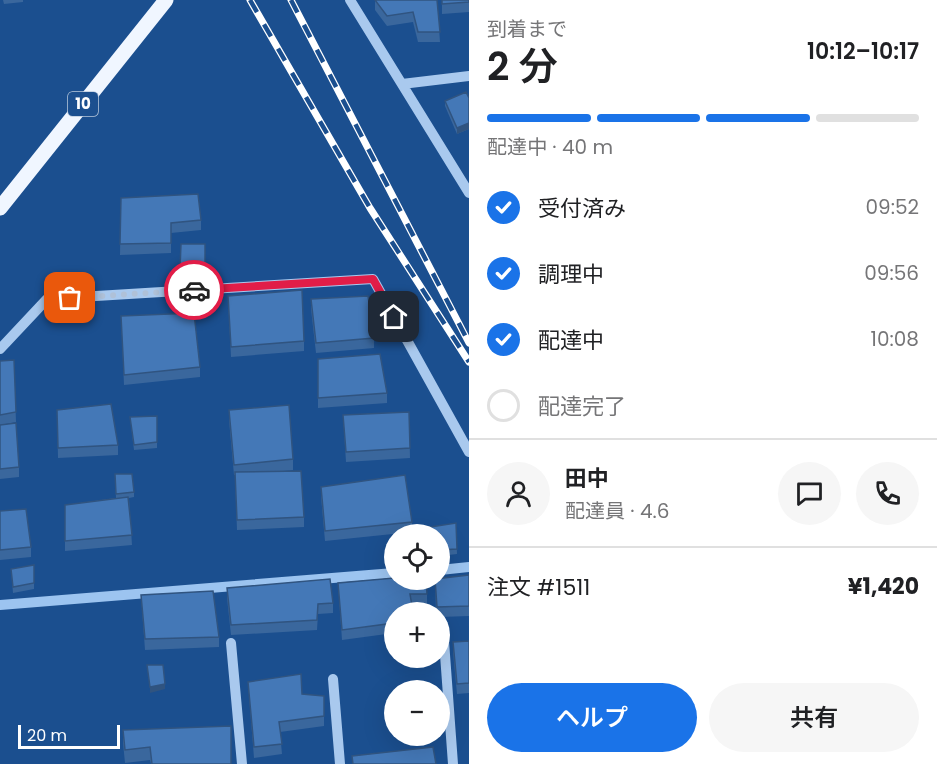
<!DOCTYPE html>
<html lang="ja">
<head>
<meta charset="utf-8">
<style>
  body { margin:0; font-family:Poppins,"Noto Sans JP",sans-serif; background:#f6f6f6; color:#202124; height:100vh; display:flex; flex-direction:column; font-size:22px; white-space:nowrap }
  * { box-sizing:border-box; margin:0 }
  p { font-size:20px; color:#757577 }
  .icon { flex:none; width:33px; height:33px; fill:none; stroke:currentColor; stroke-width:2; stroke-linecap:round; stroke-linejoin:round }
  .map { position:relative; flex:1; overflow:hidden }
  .panel { display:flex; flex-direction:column; background:#fff; width:468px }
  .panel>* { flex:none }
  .controls { position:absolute; left:384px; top:524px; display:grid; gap:12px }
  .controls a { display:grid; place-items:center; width:66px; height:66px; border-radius:50%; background:#fff; box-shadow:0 6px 24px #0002; font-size:30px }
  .scale { position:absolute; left:18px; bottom:15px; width:102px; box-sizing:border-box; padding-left:6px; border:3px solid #fff; border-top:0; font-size:16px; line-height:21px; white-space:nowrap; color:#fff; -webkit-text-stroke:4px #1b4f8f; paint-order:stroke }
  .pin { position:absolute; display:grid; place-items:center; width:51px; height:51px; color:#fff; margin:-26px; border-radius:12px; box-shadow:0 3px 9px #0006 }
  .courier { position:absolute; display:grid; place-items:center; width:60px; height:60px; margin:-30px; border:4px solid #e11d48; border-radius:50%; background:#fff; color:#222; box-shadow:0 2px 8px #0007 }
  .head em { font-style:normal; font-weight:600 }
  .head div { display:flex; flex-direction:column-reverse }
  .head { display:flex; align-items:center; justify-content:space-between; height:102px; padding:0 18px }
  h1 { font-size:39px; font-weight:600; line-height:45px }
  .bar { display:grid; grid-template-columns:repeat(4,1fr); gap:9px 6px; align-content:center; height:72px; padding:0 18px }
  .bar i { height:8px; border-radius:4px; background:#e0e0e0 }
  .bar .selected { background:#1a73e8 }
  .bar p { grid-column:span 4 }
  .line { display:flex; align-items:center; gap:15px; padding:0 18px; border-top:2px solid #e0e0e0 }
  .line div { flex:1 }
  .round { display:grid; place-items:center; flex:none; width:63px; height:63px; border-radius:32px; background:#f6f6f6 }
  ol { padding:0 18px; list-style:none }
  li { display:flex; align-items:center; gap:18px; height:66px }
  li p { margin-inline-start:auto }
  li .icon { padding:6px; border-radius:50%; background:#1a73e8; color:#fff; stroke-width:4 }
  li:last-child { color:#757577 }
  li i { width:33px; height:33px; border:3px solid #e0e0e0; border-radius:50% }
  .primary-button { display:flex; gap:12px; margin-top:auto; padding:12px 18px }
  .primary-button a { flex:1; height:69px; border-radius:36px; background:#1a73e8; color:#fff; font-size:24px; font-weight:600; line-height:69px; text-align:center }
  .primary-button a+a { background:#f6f6f6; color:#202124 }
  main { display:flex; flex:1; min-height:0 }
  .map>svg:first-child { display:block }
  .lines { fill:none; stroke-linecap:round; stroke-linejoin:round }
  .stream { stroke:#9cc4f0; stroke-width:10 }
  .minor { stroke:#a9c9ee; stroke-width:10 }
  .major { stroke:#f0f6ff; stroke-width:15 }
  .rail-casing { stroke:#fff; stroke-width:7 }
  .rail { stroke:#1b4f8f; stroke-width:4.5; stroke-dasharray:14; stroke-linecap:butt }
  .wall { fill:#3a679d }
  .shaded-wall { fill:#305480 }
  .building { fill:#4478b7; stroke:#305480; stroke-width:1.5 }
  .done { stroke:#afc1d8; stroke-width:6; stroke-dasharray:0 10.8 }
  .route { stroke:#e11d48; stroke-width:8 }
  .labels { text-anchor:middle; stroke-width:5; stroke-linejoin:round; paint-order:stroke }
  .shield { fill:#1b4f8f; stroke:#bbcadd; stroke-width:1.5 }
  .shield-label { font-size:15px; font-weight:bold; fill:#fff }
</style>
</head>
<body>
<main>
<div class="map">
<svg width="469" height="764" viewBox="0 0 469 764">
  <rect width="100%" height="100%" fill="#1b4f8f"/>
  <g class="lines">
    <path class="stream" d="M440 570 469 567
      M0 605 394 573"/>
    <path class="minor" d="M350 0 469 193
      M402 84 469 76
      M0 349 47 299 373 279 469 452
      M444 641 453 764
      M231 643 242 764
      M333 679 340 764"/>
    <path class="major" d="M0 208 166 0"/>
    <defs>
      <path id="rail" d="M250 0 370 208 469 362
        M291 0 469 343"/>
    </defs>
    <use href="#rail" class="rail-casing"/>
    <use href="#rail" class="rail"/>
  </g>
  <path class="wall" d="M3 0H23V2L4 4Z
    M375 0H437L440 42H418L413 22 387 26 375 10Z
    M442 0H469V12L442 14Z
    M469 98V129L457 134 445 106V101Z
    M121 198 201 220V230L171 233V253L120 255Z
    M181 244H205V273L180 274Z
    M228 296 304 341V351L231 357Z
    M311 299 374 338V348L316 353 311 309Z
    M121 316 200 367V377L124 385Z
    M318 359 387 393V403L318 408Z
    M14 360 16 422 0 425V361Z
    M57 410 118 445V455L58 458Z
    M229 410 293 459V470L273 472 304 517V527L237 530 235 475H234L229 420Z
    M409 412 410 458 346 462 343 415Z
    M157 416V448L134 450 130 417Z
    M0 425 19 467V477L0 479Z
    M115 474 134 492V497L129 498 132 545 65 551V505L116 498Z
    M321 487 412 522V532L325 541 321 497Z
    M0 511 31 547V557L0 560Z
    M456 523 457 554 440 556V534Z
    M34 565V589L13 593 11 569Z
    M469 575V616L440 617V612H436L435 579Z
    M338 583 427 594V604H412L394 612V633L342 640Z
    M227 588 333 603V613L318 614 317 630 231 635 227 598Z
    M141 595 219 637V647L145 650Z
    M469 641V693L457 694 453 652V642Z
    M248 682 302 694 324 716V726L280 732 282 754 254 758Z
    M123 730 231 764H151L150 760 125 763 123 743Z"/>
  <path class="shaded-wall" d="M469 123V129L457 134V128Z
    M165 684V689L150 693V687Z"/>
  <path class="building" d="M375 0H437L440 32H418L413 12 387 16Z
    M442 0H469V2L442 4Z
    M466 92 469 98V123L457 128 445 101Z
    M198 194 201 220 171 223V243L120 244 121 198Z
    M181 244H205V268L180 269Z
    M302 290 304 341 231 347 228 296Z
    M368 296 374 338 316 343 311 299Z
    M194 313 200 367 124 375 121 316Z
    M380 354 387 393 318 398V359Z
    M14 360 16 412 0 415V361Z
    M111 404 118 445 58 448 57 410Z
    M289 405 293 459 234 465 229 410Z
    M409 412 410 448 346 452 343 415Z
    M157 416V442L134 445 130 417Z
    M16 423 19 467 0 469V425Z
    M301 471 304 517 237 520 235 472Z
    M115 474H132L134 492 116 494Z
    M405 475 412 522 325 531 321 487Z
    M128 497 132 535 65 541V505Z
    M26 509 31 547 0 550V511Z
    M456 523 457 549 440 550V534H424V528Z
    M34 565V583L13 587 11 569Z
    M469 575V606L437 607 435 579Z
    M394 578V579H426L427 594H410L413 612H394V623L342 630 338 583Z
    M330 579 333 603 318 604 317 620 231 625 227 588Z
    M213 591 219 637 145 639 141 595Z
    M469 641V683L457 684 453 642Z
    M147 665H163L165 684 150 687Z
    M301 674 302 694 324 696V716L279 722 282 744 254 747 248 682Z
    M231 726V764H152L150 747 125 750 123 730Z
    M433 747 436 764H353L352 756Z"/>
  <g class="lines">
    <path class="done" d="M70 298 194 290"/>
    <path class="route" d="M194 290 373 279 394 317"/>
  </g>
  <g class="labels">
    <rect class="shield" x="68" y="92" width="30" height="24" rx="4.5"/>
    <g class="shield-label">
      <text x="83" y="109">10</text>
    </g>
  </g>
</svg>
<div class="controls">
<a><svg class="icon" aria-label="locate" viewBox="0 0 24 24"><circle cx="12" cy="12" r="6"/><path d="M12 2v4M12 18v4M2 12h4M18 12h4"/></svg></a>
<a>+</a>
<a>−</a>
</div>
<div class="scale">20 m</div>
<div class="pin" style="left:70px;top:298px;background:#ea580c"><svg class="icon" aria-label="bag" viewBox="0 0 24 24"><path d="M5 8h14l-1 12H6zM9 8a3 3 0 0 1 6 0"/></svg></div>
<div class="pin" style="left:394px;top:317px;background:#1f2937"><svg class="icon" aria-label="home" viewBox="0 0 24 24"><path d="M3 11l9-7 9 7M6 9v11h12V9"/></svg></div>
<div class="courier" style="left:194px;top:290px"><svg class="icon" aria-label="car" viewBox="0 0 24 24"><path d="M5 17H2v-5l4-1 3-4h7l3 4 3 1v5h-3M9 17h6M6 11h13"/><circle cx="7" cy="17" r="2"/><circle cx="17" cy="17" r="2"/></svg></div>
</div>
<section class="panel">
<div class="head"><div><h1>2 分</h1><p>到着まで</p></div><em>10:12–10:17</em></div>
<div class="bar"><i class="selected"></i><i class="selected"></i><i class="selected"></i><i></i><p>配達中 · 40 m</p></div>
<ol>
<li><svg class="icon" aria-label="check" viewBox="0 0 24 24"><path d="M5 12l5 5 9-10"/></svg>受付済み<p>09:52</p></li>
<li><svg class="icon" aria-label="check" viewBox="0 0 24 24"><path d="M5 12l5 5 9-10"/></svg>調理中<p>09:56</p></li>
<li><svg class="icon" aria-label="check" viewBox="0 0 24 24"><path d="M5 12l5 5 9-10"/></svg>配達中<p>10:08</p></li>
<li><i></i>配達完了</li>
</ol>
<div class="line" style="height:108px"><a class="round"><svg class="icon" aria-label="person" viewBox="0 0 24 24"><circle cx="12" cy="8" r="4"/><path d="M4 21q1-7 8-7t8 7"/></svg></a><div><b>田中</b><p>配達員 · 4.6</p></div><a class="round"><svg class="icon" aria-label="chat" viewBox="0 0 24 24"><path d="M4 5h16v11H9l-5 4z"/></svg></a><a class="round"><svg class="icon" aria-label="phone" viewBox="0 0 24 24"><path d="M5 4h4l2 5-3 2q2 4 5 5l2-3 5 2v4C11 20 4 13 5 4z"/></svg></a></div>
<div class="line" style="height:78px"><div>注文 #1511</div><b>¥1,420</b></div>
<div class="primary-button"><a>ヘルプ</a><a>共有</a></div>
</section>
</main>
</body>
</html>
